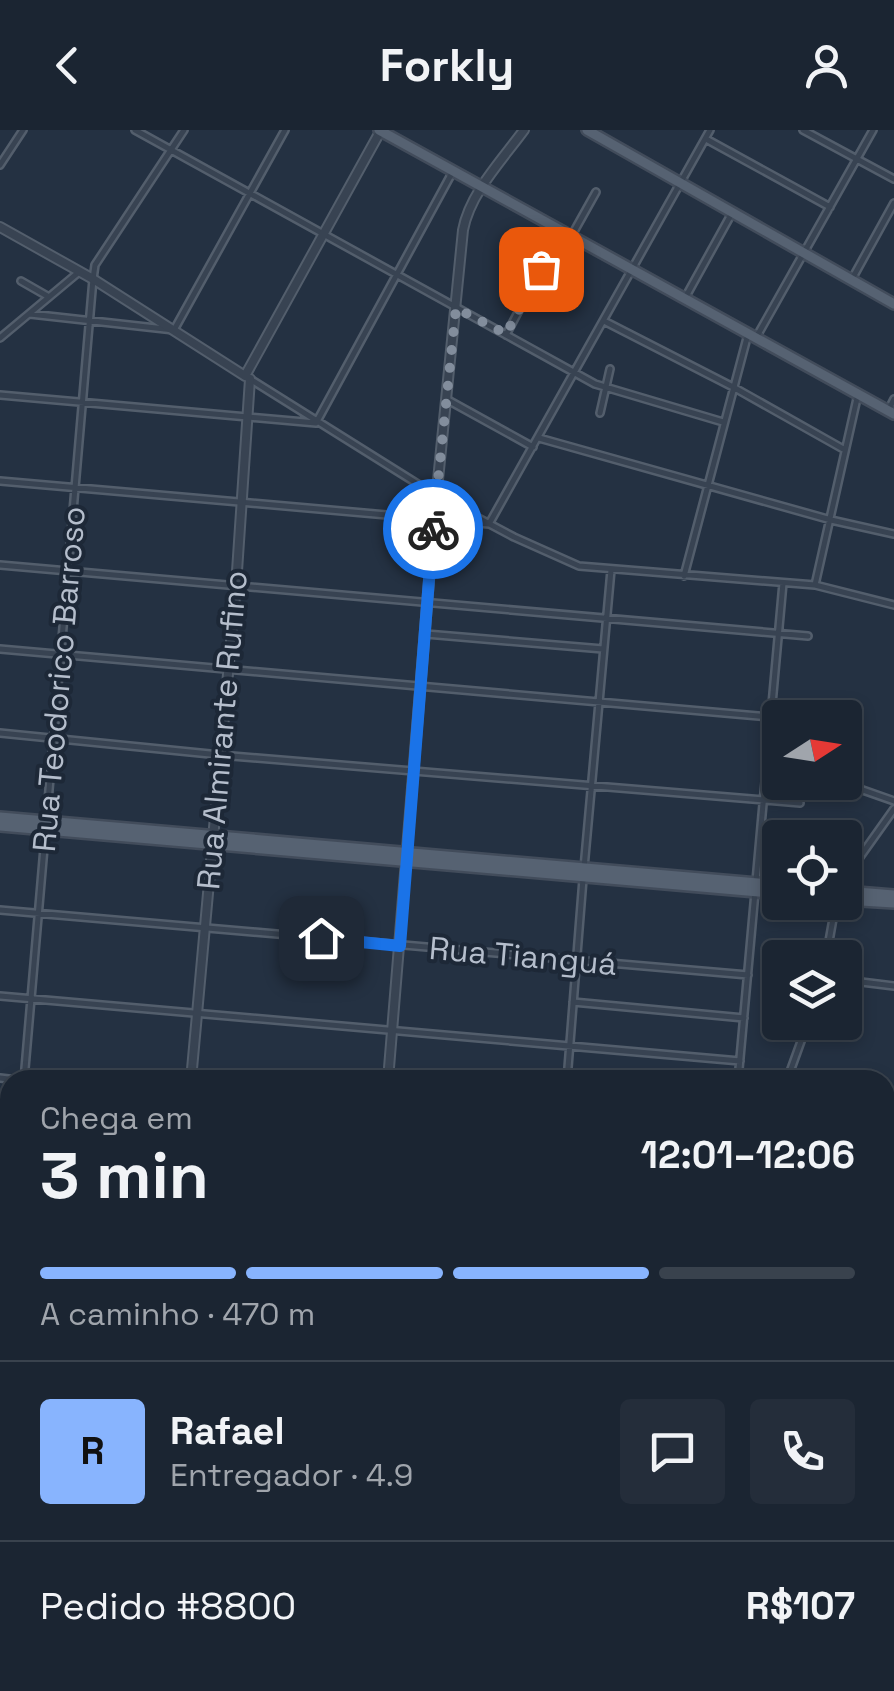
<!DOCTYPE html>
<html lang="pt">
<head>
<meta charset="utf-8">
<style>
  body { margin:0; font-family:"Space Grotesk",sans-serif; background:#242d3a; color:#f1f3f6; height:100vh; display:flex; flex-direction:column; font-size:38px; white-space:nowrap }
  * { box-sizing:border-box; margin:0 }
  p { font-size:32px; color:#a0a5ac }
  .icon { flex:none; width:55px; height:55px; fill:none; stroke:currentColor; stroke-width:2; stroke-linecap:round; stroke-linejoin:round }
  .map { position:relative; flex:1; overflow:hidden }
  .details { position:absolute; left:0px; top:940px; width:895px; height:622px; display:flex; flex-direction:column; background:#1b2532; border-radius:30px 30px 0 0; box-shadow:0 5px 15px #0003,0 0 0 2px #39424d }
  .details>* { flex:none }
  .needle { width:65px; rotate:78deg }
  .buttons { position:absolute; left:762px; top:570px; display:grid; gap:20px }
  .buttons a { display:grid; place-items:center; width:100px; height:100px; border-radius:10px; background:#1b2532; box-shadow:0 5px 15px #0003,0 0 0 2px #39424d; font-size:50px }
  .pin { position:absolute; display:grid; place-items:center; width:85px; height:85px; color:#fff; margin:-42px; border-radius:20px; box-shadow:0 5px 15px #0006 }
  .courier { position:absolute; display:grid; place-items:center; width:100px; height:100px; margin:-50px; border:8px solid #1a73e8; border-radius:50%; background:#fff; color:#222; box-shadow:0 2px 12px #0007 }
  .overview em { font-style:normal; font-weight:700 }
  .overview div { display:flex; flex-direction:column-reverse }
  .overview { display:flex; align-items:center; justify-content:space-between; height:170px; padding:0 40px }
  h1 { font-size:65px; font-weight:700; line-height:75px }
  .bar { display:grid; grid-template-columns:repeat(4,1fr); gap:15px 10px; align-content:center; height:120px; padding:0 40px }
  .bar i { height:12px; border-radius:8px; background:#39424d }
  .bar .current { background:#88b4fe }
  .bar p { grid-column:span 4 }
  .line { display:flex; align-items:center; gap:25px; padding:0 40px; border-top:2px solid #39424d }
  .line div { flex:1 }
  .round { display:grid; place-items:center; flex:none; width:105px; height:105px; border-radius:10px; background:#242d3a }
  header { display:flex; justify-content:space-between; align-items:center; height:130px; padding:0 40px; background:#1b2532; font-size:45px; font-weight:700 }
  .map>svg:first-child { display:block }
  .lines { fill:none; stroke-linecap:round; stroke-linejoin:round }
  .minor-casing { stroke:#535e6c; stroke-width:10 }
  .tertiary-casing { stroke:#535e6c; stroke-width:12 }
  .primary-casing { stroke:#424c5b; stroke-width:14 }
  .minor { stroke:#384352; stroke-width:5 }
  .tertiary { stroke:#384352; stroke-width:8 }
  .primary { stroke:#566272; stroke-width:9 }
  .done { stroke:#828d9c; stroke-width:10; stroke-dasharray:0 18 }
  .route { stroke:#1a73e8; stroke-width:12 }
  .labels { text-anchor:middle; stroke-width:8; stroke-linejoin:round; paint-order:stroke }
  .street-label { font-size:32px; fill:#b5becc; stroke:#1d2837 }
</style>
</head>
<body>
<header><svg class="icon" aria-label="back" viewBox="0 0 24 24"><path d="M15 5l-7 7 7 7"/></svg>Forkly<svg class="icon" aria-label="person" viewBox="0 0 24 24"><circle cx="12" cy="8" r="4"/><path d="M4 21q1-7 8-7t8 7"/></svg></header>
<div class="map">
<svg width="894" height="1561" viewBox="0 0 894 1561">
  <rect width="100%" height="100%" fill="#243142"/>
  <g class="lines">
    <defs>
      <path id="minor" d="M135 0 595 254 723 292
        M803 0 894 49
        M706 9 830 77
        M0 35 23 0
        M572 105 596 62
        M852 149 894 73
        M21 151 49 167
        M685 168 732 83
        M30 184 174 200 285 0
        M604 191 733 257 845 320
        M506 205 541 139
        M757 206 873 0
        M0 208 79 142
        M250 249 437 366 514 407 579 436 815 455 894 475
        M0 265 316 293 452 43
        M446 269 533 317
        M888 281 894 269
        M600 283 610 239
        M539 308 831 390 894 404
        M0 351 489 394 710 0
        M0 435 808 506
        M684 446 748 204
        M815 455 858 264
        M426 504 603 519
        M0 519 780 588
        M0 603 220 625 800 673
        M840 652 894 671
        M584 738 611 440
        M845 748 894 679
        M0 780 748 845
        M826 828 836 772
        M845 850 894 856
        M0 866 740 931
        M573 872 744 888
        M0 948 17 950
        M24 950 93 149 95 135 184 0
        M567 950 583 749
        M738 950 783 453
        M787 950 808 892
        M823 950V949
        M0 1033 10 1034
        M885 1111 894 1112
        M0 1147 10 1078
        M0 1335 10 1337
        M885 1367 894 1368
        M885 1455H894
        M0 1466 10 1468
        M885 1540 894 1541
        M24 1561 25 1552
        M193 1561 194 1552
        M498 1561 499 1552
        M610 1561 612 1552
        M631 1561 632 1552
        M843 1561 844 1552"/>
      <path id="tertiary" d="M0 97 93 149 245 246 381 0
        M191 950 236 456 250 249
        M388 950 434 390 463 100C470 63 502 30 524 0
        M107 1561 109 1552
        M283 1561 285 1552"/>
      <path id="primary" d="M379 0 894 284
        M587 0 894 174
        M0 687 780 755
        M0 696 780 764
        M845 761 894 765
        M845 770 894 773
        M0 1196 10 1197
        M0 1205 10 1206
        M885 1276 894 1277
        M885 1283 894 1284"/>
    </defs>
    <use href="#minor" class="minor-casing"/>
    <use href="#tertiary" class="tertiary-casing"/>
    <use href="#primary" class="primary-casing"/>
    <use href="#minor" class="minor"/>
    <use href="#tertiary" class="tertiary"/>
    <use href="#primary" class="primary"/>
  </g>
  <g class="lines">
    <path class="done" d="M433 399 456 178 506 204 541 139"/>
    <path class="route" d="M321 808 400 816 433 399"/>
  </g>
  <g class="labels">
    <g class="street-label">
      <text transform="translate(59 549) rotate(-85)" y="11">Rua Teodorico Barroso</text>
      <text transform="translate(222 600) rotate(-85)" y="11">Rua Almirante Rufino</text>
      <text transform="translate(523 826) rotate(5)" y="11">Rua Tianguá</text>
    </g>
  </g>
</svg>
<div class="buttons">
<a><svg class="needle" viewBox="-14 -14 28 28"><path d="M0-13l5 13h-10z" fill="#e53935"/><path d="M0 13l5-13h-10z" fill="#a0a5ac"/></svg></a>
<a><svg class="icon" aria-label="locate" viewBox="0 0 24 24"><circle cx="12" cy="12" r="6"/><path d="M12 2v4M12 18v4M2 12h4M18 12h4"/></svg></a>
<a><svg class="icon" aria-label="layers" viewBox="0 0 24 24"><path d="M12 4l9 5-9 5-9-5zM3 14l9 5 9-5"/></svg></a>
</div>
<div class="pin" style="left:541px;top:139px;background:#ea580c"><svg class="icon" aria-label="bag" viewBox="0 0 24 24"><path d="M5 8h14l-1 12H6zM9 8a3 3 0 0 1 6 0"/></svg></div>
<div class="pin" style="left:321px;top:808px;background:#1f2937"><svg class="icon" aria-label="home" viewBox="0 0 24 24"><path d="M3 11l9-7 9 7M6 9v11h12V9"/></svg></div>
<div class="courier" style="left:433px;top:399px"><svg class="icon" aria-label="bike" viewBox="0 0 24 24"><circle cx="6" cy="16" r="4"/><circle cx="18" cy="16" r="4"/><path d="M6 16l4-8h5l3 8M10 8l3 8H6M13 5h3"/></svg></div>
<section class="details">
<div class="overview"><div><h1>3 min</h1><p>Chega em</p></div><em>12:01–12:06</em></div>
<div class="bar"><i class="current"></i><i class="current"></i><i class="current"></i><i></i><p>A caminho · 470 m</p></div>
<div class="line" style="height:180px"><b class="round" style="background:#88b4fe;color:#111">R</b><div><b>Rafael</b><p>Entregador · 4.9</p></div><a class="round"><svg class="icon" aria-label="chat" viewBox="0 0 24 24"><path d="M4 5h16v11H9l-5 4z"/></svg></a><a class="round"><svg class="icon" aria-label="phone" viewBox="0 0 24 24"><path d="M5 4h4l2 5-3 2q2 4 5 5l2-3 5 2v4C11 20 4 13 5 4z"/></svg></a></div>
<div class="line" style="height:130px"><div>Pedido #8800</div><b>R$107</b></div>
</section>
</div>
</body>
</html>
